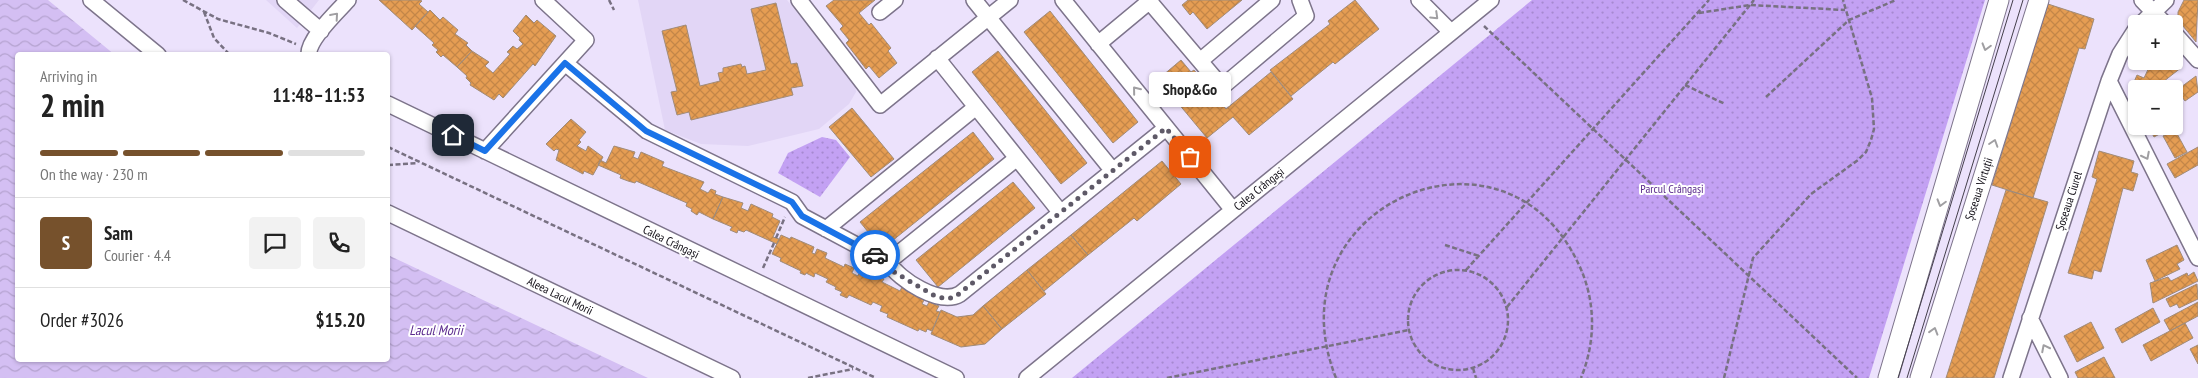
<!DOCTYPE html>
<html lang="en">
<head>
<meta charset="utf-8">
<style>
  body { margin:0; font-family:"PT Sans Narrow",sans-serif; background:#f2f2f2; color:#222; height:100vh; display:flex; flex-direction:column; font-size:19px; white-space:nowrap }
  * { box-sizing:border-box; margin:0 }
  p { font-size:16px; color:#767676 }
  .icon { flex:none; width:28px; height:28px; fill:none; stroke:currentColor; stroke-width:2; stroke-linecap:round; stroke-linejoin:round }
  .map { position:relative; flex:1; overflow:hidden }
  .details { position:absolute; left:15px; top:52px; width:375px; height:310px; display:flex; flex-direction:column; background:#fff; border-radius:5px; box-shadow:0 1px 4px #0004 }
  .details>* { flex:none }
  .tools { position:absolute; left:2128px; top:15px; display:grid; gap:10px }
  .tools a { display:grid; place-items:center; width:55px; height:55px; border-radius:5px; background:#fff; box-shadow:0 1px 4px #0004; font-size:25px }
  .pin { position:absolute; display:grid; place-items:center; width:42px; height:42px; color:#fff; margin:-21px; border-radius:10px; box-shadow:0 2px 8px #0006 }
  .courier { position:absolute; display:grid; place-items:center; width:50px; height:50px; margin:-25px; border:4px solid #1a73e8; border-radius:50%; background:#fff; color:#222; box-shadow:0 1px 6px #0007 }
  .bubble { position:absolute; height:35px; border-radius:5px; background:#fff; box-shadow:0 1px 4px #0004; font-size:16px; font-weight:700; line-height:35px; text-align:center }
  .headline em { font-style:normal; font-weight:700 }
  .headline div { display:flex; flex-direction:column-reverse }
  .headline { display:flex; align-items:center; justify-content:space-between; height:85px; padding:0 25px }
  h1 { font-size:32px; font-weight:700; line-height:38px }
  .bar { display:grid; grid-template-columns:repeat(4,1fr); gap:8px 5px; align-content:center; height:60px; padding:0 25px }
  .bar i { height:6px; border-radius:4px; background:#e0e0e0 }
  .bar .selected { background:#76512c }
  .bar p { grid-column:span 4 }
  .line { display:flex; align-items:center; gap:12px; padding:0 25px; border-top:1px solid #e0e0e0 }
  .line div { flex:1 }
  .round { display:grid; place-items:center; flex:none; width:52px; height:52px; border-radius:5px; background:#f2f2f2 }
  .map>svg:first-child { display:block }
  .built { fill:#e2d6f6 }
  .park { fill:url(#park-dots) }
  .water { fill:url(#water-waves) }
  .building { fill:url(#building-cross-hatch); stroke:#a08b79 }
  .lines { fill:none; stroke-linecap:round; stroke-linejoin:round }
  .minor-casing { stroke:#7d748b; stroke-width:18 }
  .major-casing { stroke:#7d748b; stroke-width:21 }
  .path { stroke:#787182; stroke-width:2.5; stroke-dasharray:5 2.5; stroke-linecap:butt }
  .minor { stroke:#fff; stroke-width:15 }
  .major { stroke:#fff; stroke-width:19 }
  .tram { stroke:#443f4b; stroke-width:1 }
  .oneway { stroke:#a09fa2 }
  .done { stroke:#5e5967; stroke-width:5; stroke-dasharray:0 9 }
  .route { stroke:#1a73e8; stroke-width:6 }
  .labels { text-anchor:middle; stroke-width:4; stroke-linejoin:round; paint-order:stroke }
  .street-label { font-size:12px; fill:#120f17; stroke:#fff }
  .park-label { font-size:12px; fill:#5b2b8c; stroke:#fff }
  .water-label { font-size:14px; font-style:italic; fill:#5d2d8f; stroke:#fff }
</style>
</head>
<body>
<div class="map">
<svg width="2198" height="378" viewBox="0 0 2198 378">
  <defs>
    <pattern id="park-dots" width="8" height="8" patternUnits="userSpaceOnUse" patternTransform="scale(1.25)"><rect width="8" height="8" fill="#c3a1f3"/><path d="M2 2h.1M6 6h.1" fill="none" stroke="#a689d0" stroke-width="1.8" stroke-linecap="round"/></pattern>
    <pattern id="water-waves" width="16" height="10" patternUnits="userSpaceOnUse" patternTransform="scale(1.25)"><rect width="16" height="10" fill="#d4bff3"/><path d="M0 5q4-4 8 0t8 0" fill="none" stroke="#b5a3d0"/></pattern>
    <pattern id="building-cross-hatch" width="8" height="8" patternUnits="userSpaceOnUse" patternTransform="scale(1.25)"><rect width="8" height="8" fill="#e59d53"/><path d="M0 0l8 8M0 8l8-8" fill="none" stroke="#c38648"/></pattern>
  </defs>
  <rect width="100%" height="100%" fill="#ece2fc"/>
  <path class="built" d="M266 0H319L297 28Z
    M638 0H787L855 85 856 92 849 104 819 129 748 146 701 144 665 130Z"/>
  <path class="park" d="M1532 0H1985L1869 378H1072Z
    M822 137 836 140 850 157 820 197 778 173 788 153Z"/>
  <path class="water" d="M0 0H48L115 55H18V360H388V255L648 378H0Z"/>
  <path class="building" d="M379 0H420L422 1 419 4 428 12 412 30Z
    M834 0H875L859 13 869 25 871 23 891 48 888 51 897 63 879 78 869 66 866 69 846 43 849 40 840 29 843 26 826 6Z
    M1188 0H1242L1207 29 1193 12 1190 15 1182 5Z
    M1355 0 1379 29 1335 64 1333 62 1291 96 1270 70 1330 24 1328 21Z
    M2184 0H2198L2196 42 2178 20V12Z
    M776 3 791 64 797 63 803 86 791 88 793 95 691 120 689 112 677 115 671 92 677 91 662 31 686 25 700 86 720 81 718 73 723 72V68L741 64 742 67 745 66 747 74 766 70 751 9Z
    M2048 4 2094 19 2085 49 2079 48 2033 198 1992 185Z
    M430 10 440 20 443 17 458 30 455 34 468 43 466 45 472 51 457 67 443 55 441 57 436 52 438 50 432 45 434 43 415 26Z
    M1050 11 1138 122 1113 143 1024 32Z
    M526 15 534 23 537 20 556 36 535 66 533 64 503 98 499 94 494 100 470 85 471 83 466 78 467 76 457 67 472 51 489 62 485 66 493 73 510 54 507 52 513 46 517 49 523 44 519 40 520 38 513 31Z
    M998 51 1087 163 1061 184 972 72Z
    M2174 56 2182 67 2154 89H2136V95L2134 82 2137 75 2144 78 2152 61H2174Z
    M1181 60 1191 72 1194 70 1226 109 1271 72 1293 99 1249 135 1233 117 1207 138 1168 91 1171 88 1162 76Z
    M2196 76 2198 92 2185 101 2177 90Z
    M852 108 894 159 871 177 829 127Z
    M571 119 586 132 579 140 581 142 577 146 586 151 588 146 603 157 593 175 584 171 583 174 556 160 559 150 556 149 554 151 546 144Z
    M2148 126H2167L2169 129 2154 137Z
    M2175 130 2187 152 2175 158 2163 136Z
    M973 132 994 159 882 249 860 222Z
    M614 146 635 152 633 157 638 159 641 152 664 162 662 166 704 182 700 189 708 193 711 189 716 191 715 194 723 197 713 219 699 212 697 215 691 211 692 209 686 206 687 203 636 181 635 183 628 181 620 178 621 175 598 165 600 160 606 163Z
    M2198 147V165L2175 178 2167 164Z
    M2099 151 2134 161 2131 172 2138 174 2133 191 2123 188 2101 272 2094 270 2092 279 2068 273 2097 179 2092 177Z
    M1162 161 1181 184 1137 221 1134 218 1088 255 1071 235Z
    M1013 182 1035 208 938 287 916 260Z
    M2006 190 2048 202 1994 378H1946Z
    M723 197 743 203 741 208 748 211 751 204 773 214 772 217 780 221 773 237 779 239 777 244 746 230 744 232 738 230 737 233 730 230 732 227 713 219Z
    M781 235 790 239 791 237 814 247 812 253 815 254 817 249 827 253 825 258 844 267 845 264 854 268 852 273 858 276 861 269 884 279 882 282 900 291 902 287 925 298 922 304 927 306 929 302 939 306 936 311 940 312 932 331 927 329 926 332 919 329 918 331 887 317 888 314 880 311 882 306 873 302 871 305 849 295 847 298 840 295 842 292 835 289 836 287 826 282 828 279 815 273 814 277 806 273 805 275 800 273 801 271 780 261 781 258 772 254Z
    M1071 235 1088 255 1044 291 1027 270Z
    M2177 245 2184 260 2177 264 2180 269 2155 281 2146 260Z
    M1027 270 1046 294 1002 329 983 306Z
    M2194 272 2198 281 2153 303 2150 283 2168 277 2171 281 2187 273 2188 276Z
    M2197 284 2198 299 2179 308 2177 304 2170 307 2166 299Z
    M2198 302V316L2170 331 2164 320Z
    M983 306 1002 329 985 344 961 347 931 334 941 310 957 317 973 315Z
    M2153 308 2160 322 2122 343 2115 329Z
    M2091 322 2104 348 2077 362 2064 336Z
    M2185 323 2193 338 2151 361 2143 345Z
    M2198 345V364L2190 349Z
    M2104 357 2115 378H2078L2075 372Z"/>
  <g class="lines">
    <defs>
      <path id="minor" d="M91 0 158 55
        M285 0 321 31
        M799 0 880 105 1010 0
        M974 0 1113 171
        M1063 0 1233 210
        M1419 0 1451 32
        M2142 0 2165 24
        M1149 1 1200 61 1272 0
        M880 12 895 0
        M2141 24 2166 0
        M2174 33 2198 60
        M1098 44 1151 0
        M309 55C307 40 338 11 348 0
        M937 58 1061 213
        M1200 61 1222 87 1306 16 1300 0
        M565 63 647 131 792 202 802 216 888 262C899 280 940 306 960 294L1166 128
        M2109 81 2198 258
        M388 104 956 378
        M485 151 586 40 543 0
        M388 213 732 378
        M826 229 976 107
        M888 262 1017 158
        M2030 318 2060 378
        M1027 378 1491 0
        M2011 378 2109 81 2120 54 2136 29"/>
      <path id="major" d="M1888 378 1999 0
        M1920 378 2039 0"/>
    </defs>
    <use href="#minor" class="minor-casing"/>
    <use href="#major" class="major-casing"/>
    <path class="path" d="M183 0 218 19 269 33 296 44
      M609 0 614 10
      M204 12 214 38 230 55
      M1699 13 1750 5 1845 10
      M1484 26 1857 378
      M1685 85 1725 104
      M1766 97 1849 20 1896 0
      M388 147 876 378
      M388 165 418 163
      M776 238 785 217
      M1445 245 1479 256
      M763 268 774 243
      M1408 320a50 50 0 1 1 100 0a50 50 0 1 1-100 0Z
      M1466 270 1709 0
      M1507 307 1754 0
      M1473 368 1476 378
      M808 378 853 369
      M1167 378 1409 330
      M1336 378C1268 207 1504 103 1579 265 1596 301 1596 341 1581 378
      M1724 378 1753 258 1811 194 1858 160 1866 152 1871 140 1874 129 1872 98 1843 0"/>
    <use href="#minor" class="minor"/>
    <use href="#major" class="major"/>
    <path class="tram" d="M1898 378 2013 0
      M1907 378 2023 0"/>
  </g>
  <defs><path id="oneway-chevron" d="M-2-3.5L2.5 0L-2 3.5" fill="none" stroke-width="1.6" stroke-linecap="round" stroke-linejoin="round" transform="scale(1.25)"/></defs>
  <g class="oneway">
    <use href="#oneway-chevron" transform="translate(335 16) rotate(-49)"/>
    <use href="#oneway-chevron" transform="translate(1435 16) rotate(44)"/>
    <use href="#oneway-chevron" transform="translate(1986 47) rotate(106)"/>
    <use href="#oneway-chevron" transform="translate(1136 90) rotate(-129)"/>
    <use href="#oneway-chevron" transform="translate(1994 143) rotate(-72)"/>
    <use href="#oneway-chevron" transform="translate(2146 156) rotate(63)"/>
    <use href="#oneway-chevron" transform="translate(1941 203) rotate(106)"/>
    <use href="#oneway-chevron" transform="translate(1934 331) rotate(-73)"/>
    <use href="#oneway-chevron" transform="translate(2045 348) rotate(-117)"/>
  </g>
  <g class="lines">
    <path class="done" d="M875 255 888 262 894 272 935 296 946 299 955 297 1166 128 1190 157"/>
    <path class="route" d="M453 135 485 151 565 63 646 131 792 202 802 216 875 255"/>
  </g>
  <g class="labels">
    <g class="street-label">
      <text transform="translate(1259 189) rotate(-39)" y="4">Calea Crângași</text>
      <text transform="translate(1979 189) rotate(-72)" y="4">Șoseaua Virtuții</text>
      <text transform="translate(2069 201) rotate(-72)" y="4">Șoseaua Ciurel</text>
      <text transform="translate(671 242) rotate(26)" y="4">Calea Crângași</text>
      <text transform="translate(560 296) rotate(26)" y="4">Aleea Lacul Morii</text>
    </g>
    <g class="park-label">
      <text x="1672" y="193">Parcul Crângași</text>
    </g>
    <g class="water-label">
      <text x="436" y="335">Lacul Morii</text>
    </g>
  </g>
</svg>
<div class="tools">
<a>+</a>
<a>−</a>
</div>
<div class="pin" style="left:1190px;top:157px;background:#ea580c"><svg class="icon" aria-label="bag" viewBox="0 0 24 24"><path d="M5 8h14l-1 12H6zM9 8a3 3 0 0 1 6 0"/></svg></div>
<div class="pin" style="left:453px;top:135px;background:#1f2937"><svg class="icon" aria-label="home" viewBox="0 0 24 24"><path d="M3 11l9-7 9 7M6 9v11h12V9"/></svg></div>
<div class="courier" style="left:875px;top:255px"><svg class="icon" aria-label="car" viewBox="0 0 24 24"><path d="M5 17H2v-5l4-1 3-4h7l3 4 3 1v5h-3M9 17h6M6 11h13"/><circle cx="7" cy="17" r="2"/><circle cx="17" cy="17" r="2"/></svg></div>
<div class="bubble" style="left:1149px;top:72px;width:82px">Shop&amp;Go</div>
<section class="details">
<div class="headline"><div><h1>2 min</h1><p>Arriving in</p></div><em>11:48–11:53</em></div>
<div class="bar"><i class="selected"></i><i class="selected"></i><i class="selected"></i><i></i><p>On the way · 230 m</p></div>
<div class="line" style="height:90px"><b class="round" style="background:#76512c;color:#fff">S</b><div><b>Sam</b><p>Courier · 4.4</p></div><a class="round"><svg class="icon" aria-label="chat" viewBox="0 0 24 24"><path d="M4 5h16v11H9l-5 4z"/></svg></a><a class="round"><svg class="icon" aria-label="phone" viewBox="0 0 24 24"><path d="M5 4h4l2 5-3 2q2 4 5 5l2-3 5 2v4C11 20 4 13 5 4z"/></svg></a></div>
<div class="line" style="height:65px"><div>Order #3026</div><b>$15.20</b></div>
</section>
</div>
</body>
</html>
